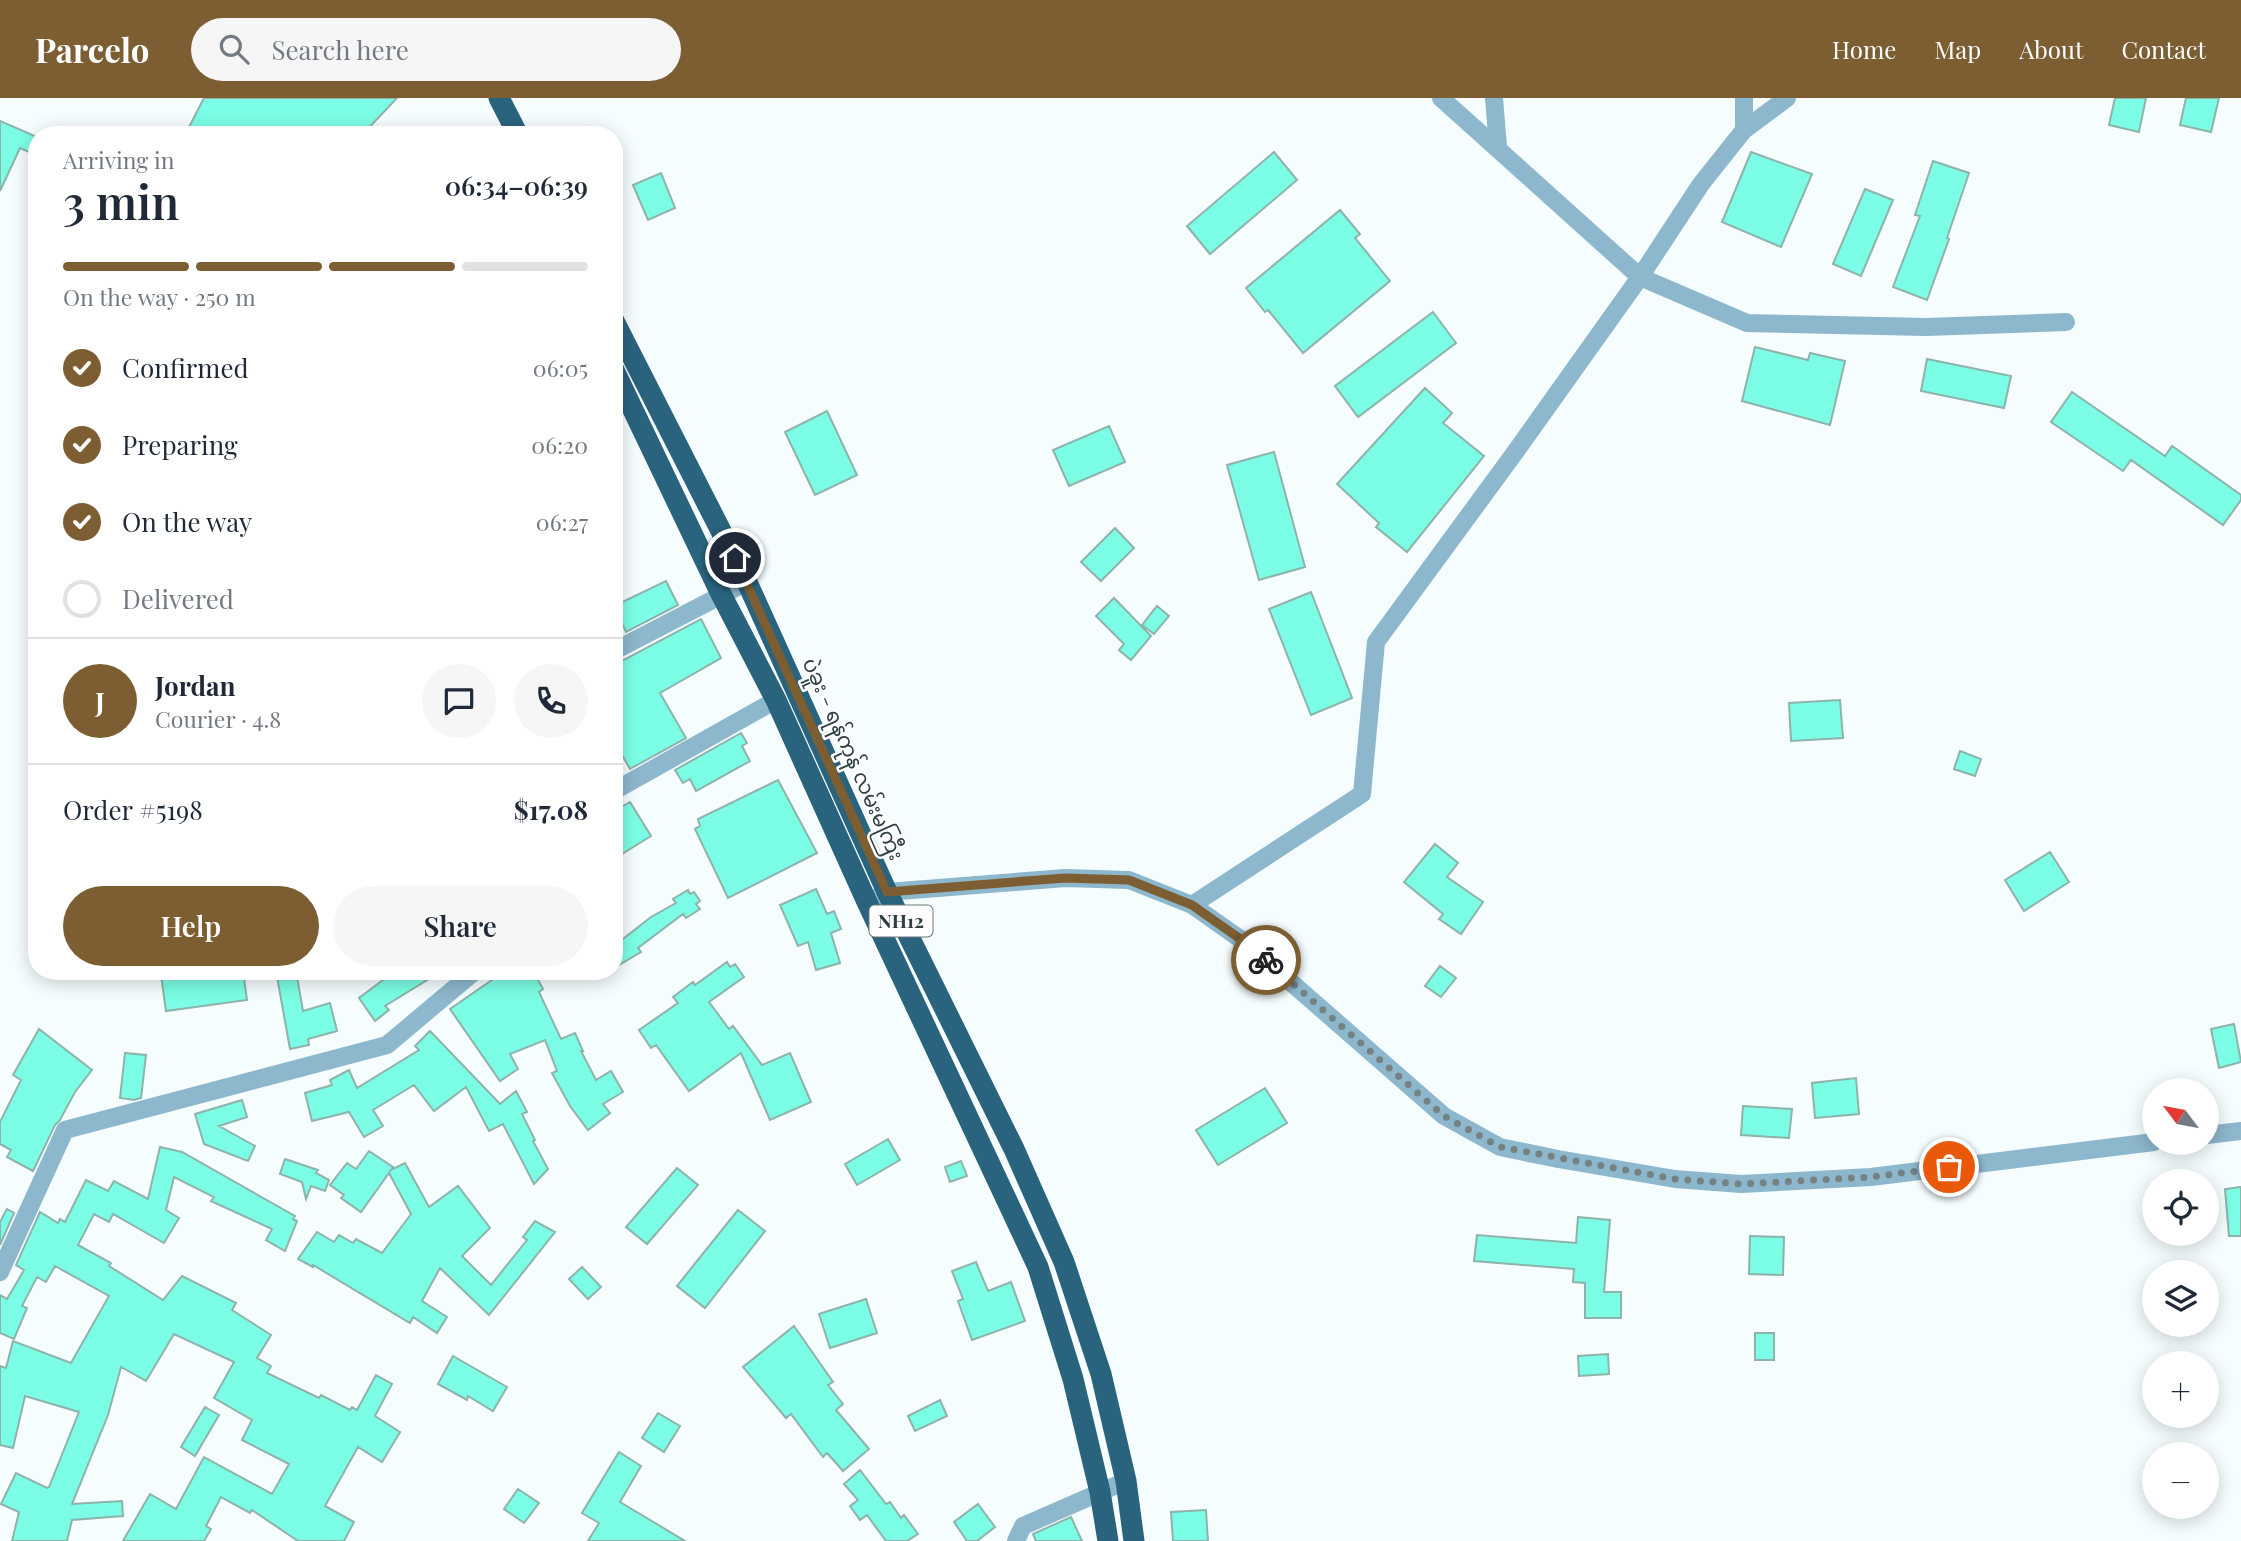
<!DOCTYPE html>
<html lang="en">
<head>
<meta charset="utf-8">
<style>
  body { margin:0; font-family:"Playfair Display","Noto Sans Myanmar",serif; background:#f6f6f7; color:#1f2937; height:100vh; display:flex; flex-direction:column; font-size:26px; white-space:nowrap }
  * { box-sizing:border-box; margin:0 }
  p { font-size:23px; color:#747a83 }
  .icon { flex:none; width:38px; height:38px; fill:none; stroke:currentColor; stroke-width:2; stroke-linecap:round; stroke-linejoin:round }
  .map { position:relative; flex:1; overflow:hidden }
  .panel { position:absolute; left:28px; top:28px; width:595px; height:854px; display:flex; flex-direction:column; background:#fff; border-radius:28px; box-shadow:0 4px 18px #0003 }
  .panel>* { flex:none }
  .needle { width:46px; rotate:302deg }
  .controls { position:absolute; left:2142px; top:980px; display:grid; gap:14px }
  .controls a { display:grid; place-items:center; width:77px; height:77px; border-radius:50%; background:#fff; box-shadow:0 4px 18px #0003; font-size:35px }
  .pin { position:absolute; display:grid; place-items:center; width:60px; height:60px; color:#fff; margin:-30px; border:4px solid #fff; border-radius:50%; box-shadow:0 2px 7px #0007 }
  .courier { position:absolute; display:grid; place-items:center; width:70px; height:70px; margin:-35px; border:5px solid #7c5e32; border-radius:50%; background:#fff; color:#222; box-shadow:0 2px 9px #0007 }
  .headline em { font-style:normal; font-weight:600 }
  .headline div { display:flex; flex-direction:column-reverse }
  .headline { display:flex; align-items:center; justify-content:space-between; height:119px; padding:0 35px }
  h1 { font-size:46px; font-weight:600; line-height:52px }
  .bar { display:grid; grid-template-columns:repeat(4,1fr); gap:10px 7px; align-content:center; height:84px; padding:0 35px }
  .bar i { height:9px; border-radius:5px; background:#e0e1e3 }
  .bar .selected { background:#7c5e32 }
  .bar p { grid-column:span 4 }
  .line { display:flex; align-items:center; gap:18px; padding:0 35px; border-top:2px solid #e0e1e3 }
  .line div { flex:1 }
  .round { display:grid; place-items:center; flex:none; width:74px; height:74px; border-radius:37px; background:#f6f6f7 }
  ol { padding:0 35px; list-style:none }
  li { display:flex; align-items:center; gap:21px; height:77px }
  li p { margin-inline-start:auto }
  li .icon { padding:7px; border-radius:50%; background:#7c5e32; color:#fff; stroke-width:4 }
  li:last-child { color:#747a83 }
  li i { width:38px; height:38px; border:4px solid #e0e1e3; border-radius:50% }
  .action { display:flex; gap:14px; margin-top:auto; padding:14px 35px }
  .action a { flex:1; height:80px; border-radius:42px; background:#7c5e32; color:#fff; font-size:28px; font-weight:600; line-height:80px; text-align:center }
  .action a+a { background:#f6f6f7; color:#1f2937 }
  header { display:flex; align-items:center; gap:42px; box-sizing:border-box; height:98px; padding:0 35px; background:#7c5e32; color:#fff }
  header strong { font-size:33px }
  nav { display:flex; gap:38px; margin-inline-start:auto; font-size:24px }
  .search { width:490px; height:63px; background:#f6f6f7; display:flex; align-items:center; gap:18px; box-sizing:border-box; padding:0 24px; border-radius:38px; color:#747a83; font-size:26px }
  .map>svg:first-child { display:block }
  .building { fill:#7bfee5; stroke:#8db3ab; stroke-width:2 }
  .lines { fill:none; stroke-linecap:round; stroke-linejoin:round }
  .street { stroke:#8db7cd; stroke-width:18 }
  .highway { stroke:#2a637e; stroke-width:21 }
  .done { stroke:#748283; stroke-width:7; stroke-dasharray:0 12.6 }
  .route { stroke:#7c5e32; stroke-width:9 }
  .labels { text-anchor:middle; stroke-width:5; stroke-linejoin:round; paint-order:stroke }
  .shield { fill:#fff; stroke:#6d797a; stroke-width:2 }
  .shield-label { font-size:19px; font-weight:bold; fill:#2e3f41 }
  .street-label { font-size:21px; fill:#2e3f41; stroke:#fff }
</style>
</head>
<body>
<header>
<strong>Parcelo</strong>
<div class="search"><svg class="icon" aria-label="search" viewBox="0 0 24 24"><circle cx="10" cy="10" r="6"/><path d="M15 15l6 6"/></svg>Search here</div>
<nav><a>Home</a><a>Map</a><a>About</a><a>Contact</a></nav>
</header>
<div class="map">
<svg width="2241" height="1443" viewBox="0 0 2241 1443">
  <rect width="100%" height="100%" fill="#f5fdfe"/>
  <path class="building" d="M204 0H397L362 37H185Z
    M2115 0H2146L2139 34 2109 27Z
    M2186 0H2219L2211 34 2180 27Z
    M0 23 37 39 31 55 20 50 0 93Z
    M1274 54 1297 82 1210 156 1187 128Z
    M1751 54 1812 76 1781 149 1722 124Z
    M1933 63 1969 75 1947 140 1949 141 1927 202 1893 189 1920 118 1915 117Z
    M661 75 675 110 648 122 633 87Z
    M1865 91 1893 102 1861 178 1833 166Z
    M1340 112 1360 136 1355 140 1390 183 1303 255 1268 212 1265 214 1246 190Z
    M1433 214 1456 245 1358 319 1335 288Z
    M1755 249 1808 262 1810 255 1845 263 1830 327 1742 303Z
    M1927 261 2011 278 2004 310 1921 293Z
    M1425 290 1452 315 1443 325 1484 358 1407 454 1376 429 1379 425 1337 386Z
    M2072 294 2165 358 2172 348 2241 397V402L2223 427 2131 362 2123 373 2051 324Z
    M827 313 857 377 815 397 785 334Z
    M1109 328 1125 364 1069 388 1053 352Z
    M1274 354 1305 469 1259 482 1227 367Z
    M1115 430 1134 450 1101 483 1081 464Z
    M666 483 678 507 626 534 614 508Z
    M1311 494 1352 600 1311 617 1269 511Z
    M1114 500 1151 538 1131 562 1119 552 1124 546 1096 518Z
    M1157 508 1169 518 1154 536 1142 527Z
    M701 521 721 560 660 595 686 640 630 671 614 643V567Z
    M1840 602 1843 640 1791 643 1789 605Z
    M741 635 747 645 742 648 750 663 696 693 690 681 683 685 675 672Z
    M1960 653 1981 661 1975 678 1954 671Z
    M778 682 817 755 728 800 695 731 700 728 698 721Z
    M630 704 651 738 614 761V713Z
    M1435 746 1458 765 1447 779 1483 804 1461 836 1439 821 1443 816 1404 784Z
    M2050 754 2069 784 2024 813 2005 782Z
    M816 791 827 816 834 813 841 831 831 835 840 865 816 872 808 844 798 848 780 807Z
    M688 792 690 796 694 794 700 803 696 806 700 811 686 820 683 816 638 850 641 854 614 870V848L651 819 676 805 673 801Z
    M727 864 730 869 735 866 744 879 709 904 729 931 733 928 762 967 790 955 811 1004 770 1022 741 955 689 993 656 947 651 950 639 932 678 905 673 899 693 884 695 887Z
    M1440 868 1456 880 1441 899 1425 888Z
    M186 873H243L247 902 166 913 161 877Z
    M276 873H296L303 913 330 905 337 933 308 941 309 947 290 951Z
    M395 873H442L385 908 389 912 375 923 359 900Z
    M505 873H533L543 891 539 894 561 941 575 935 583 953H581L596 982 611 973 623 994 603 1006 610 1015 588 1032 570 1008 552 975 557 973 545 942 510 956 518 971 500 983 450 911Z
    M2234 926 2241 964 2219 970 2211 931Z
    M39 931 92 972 75 994 60 1022 55 1027 33 1073 7 1059 11 1052 0 1046V1024L21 982 13 977Z
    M430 933 500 1006 516 993 527 1014 522 1016 535 1042 533 1043 548 1071 534 1086 503 1026 489 1033 466 989 434 1013 414 987 373 1012 383 1028 364 1039 349 1014 312 1023 305 995 332 987 330 982 349 972 357 990 419 952 415 948Z
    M125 955 146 957 141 1000 134 1002 120 1000Z
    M1856 980 1859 1016 1815 1020 1812 985Z
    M1265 990 1287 1025 1218 1067 1196 1032Z
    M242 1002 247 1019 219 1028 255 1048 248 1063 204 1046 195 1016Z
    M1743 1008 1792 1011 1789 1040 1741 1037Z
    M888 1041 900 1062 857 1087 845 1066Z
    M160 1049 182 1054 295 1118 293 1121 297 1123 285 1153 266 1142 272 1131 211 1103 214 1099 174 1079 166 1112 179 1120 164 1145 113 1116 109 1124 94 1116 78 1147 111 1165 109 1168 163 1202 182 1178 236 1205 232 1212 271 1237 257 1260 271 1268 267 1275 319 1300 321 1297 350 1312 352 1309 357 1312 376 1277 392 1286 375 1318 400 1334 382 1364 358 1349 325 1408 354 1424 344 1443H298L252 1412 250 1415 221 1399 206 1428 211 1431 204 1443H123L150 1396 176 1411 204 1359 272 1396 289 1366 242 1342 252 1322 214 1300 234 1264 174 1236 146 1283 121 1269 108 1317 72 1406 122 1403 123 1418 72 1422 67 1443H12L19 1414 1 1406 16 1375 47 1390 49 1389 79 1314 25 1298 13 1350 0 1347V1268L6 1270 13 1243 71 1265 109 1198 55 1168 46 1184 37 1179 22 1208 27 1210 14 1241 0 1235V1197L7 1201 24 1172 16 1167 40 1114 58 1125 60 1121 65 1124 86 1082 108 1093 114 1083 148 1101Z
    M369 1053 393 1069 391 1072 405 1065 429 1109 458 1088 490 1130 462 1158 491 1187 527 1142 523 1139 535 1123 555 1134 489 1217 440 1170 422 1203 447 1219 437 1235 413 1219 410 1225 313 1167V1169L298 1161 317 1134 334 1144 339 1137 353 1145 356 1141 382 1155 411 1116 389 1075 361 1114 341 1100 344 1097 330 1087 347 1065 356 1071Z
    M285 1061 318 1072 316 1075 329 1082 325 1093 311 1088 306 1101 302 1084 280 1076Z
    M961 1063 967 1078 950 1084 945 1069Z
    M677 1070 698 1087 647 1146 626 1129Z
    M2241 1089V1138H2229L2225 1091Z
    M7 1111 14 1115 0 1147V1124Z
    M738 1112 765 1133 705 1210 677 1188Z
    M1578 1119 1610 1122 1604 1194H1621V1220H1585V1185L1573 1184 1574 1171 1474 1163 1477 1137 1576 1145Z
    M1750 1138 1784 1139 1783 1177 1749 1176Z
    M976 1164 988 1193 1011 1184 1025 1223 972 1242 958 1203 963 1201 952 1173Z
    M582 1169 601 1189 588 1201 569 1181Z
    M866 1201 877 1235 830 1250 819 1216Z
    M794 1228 833 1284 828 1287 843 1306 836 1312 869 1351 843 1373 827 1355 823 1359 791 1316 786 1320 743 1269Z
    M1755 1235H1774V1262H1755Z
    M1608 1256 1609 1276 1579 1278 1578 1258Z
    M453 1258 507 1289 493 1313 468 1298 467 1302 438 1286Z
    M940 1302 947 1318 915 1333 908 1318Z
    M205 1309 219 1317 195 1358 181 1349Z
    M658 1315 680 1328 664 1354 642 1340Z
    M619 1354 641 1368 620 1404 685 1443H588L599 1425 582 1415Z
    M860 1372 886 1406 890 1404 901 1420 904 1417 918 1436 907 1443H886L867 1417 860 1422 850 1408 858 1402 844 1386Z
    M518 1391 539 1405 524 1425 504 1411Z
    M978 1406 995 1429 977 1443H967L954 1424Z
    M1206 1412 1208 1443H1173L1171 1414Z
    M1071 1419 1082 1443H1036L1033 1436Z"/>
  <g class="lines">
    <path class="street" d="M1441 0 1640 179 1747 225 1926 229 2066 224
      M1494 0 1498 49
      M1744 0V32
      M614 553 747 484
      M614 693 776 602
      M876 800 887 794 1065 780 1129 782 1192 807 1246 845 1444 1018 1500 1049 1558 1061 1675 1081 1741 1086 1871 1079 2154 1044
      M1192 807 1362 696 1376 544 1516 353 1640 179 1701 86 1744 32 1787 0
      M2207 1037 2241 1033
      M0 1174 65 1032 387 947 475 873
      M1016 1443 1023 1428 1126 1383"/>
    <path class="highway" d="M499 0 518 37
      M614 223 747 484 887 794 1014 1051 1064 1164 1101 1276 1126 1383 1134 1443
      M614 272 721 496 776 602 867 804 1038 1169 1073 1281 1100 1394 1108 1443"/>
  </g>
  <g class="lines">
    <path class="done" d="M1266 862 1444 1018 1500 1049 1675 1081 1741 1086 1871 1079 1949 1069"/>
    <path class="route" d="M735 460 887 794 1065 780 1129 782 1192 807 1246 845 1266 862"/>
  </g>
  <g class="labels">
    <rect class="shield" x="869.5" y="807.5" width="63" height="31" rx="5"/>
    <g class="shield-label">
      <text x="901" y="830">NH12</text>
    </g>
    <g class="street-label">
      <text transform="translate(853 661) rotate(66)" y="7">ပဲခူး - ရန်ကုန် လမ်းမကြီး</text>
    </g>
  </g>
</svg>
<div class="controls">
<a><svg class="needle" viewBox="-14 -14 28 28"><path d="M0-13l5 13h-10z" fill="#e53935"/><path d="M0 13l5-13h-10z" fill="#747a83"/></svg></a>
<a><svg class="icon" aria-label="locate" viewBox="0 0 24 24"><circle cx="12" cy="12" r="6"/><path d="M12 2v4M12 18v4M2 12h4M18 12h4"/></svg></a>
<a><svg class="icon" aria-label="layers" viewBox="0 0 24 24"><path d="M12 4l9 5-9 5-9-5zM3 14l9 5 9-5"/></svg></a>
<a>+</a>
<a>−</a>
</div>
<div class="pin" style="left:1949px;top:1069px;background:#ea580c"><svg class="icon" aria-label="bag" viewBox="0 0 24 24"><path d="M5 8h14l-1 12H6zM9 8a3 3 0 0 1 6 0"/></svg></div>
<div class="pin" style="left:735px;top:460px;background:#1f2937"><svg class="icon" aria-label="home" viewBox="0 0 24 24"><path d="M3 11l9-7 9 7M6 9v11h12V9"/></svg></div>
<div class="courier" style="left:1266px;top:862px"><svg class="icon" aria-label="bike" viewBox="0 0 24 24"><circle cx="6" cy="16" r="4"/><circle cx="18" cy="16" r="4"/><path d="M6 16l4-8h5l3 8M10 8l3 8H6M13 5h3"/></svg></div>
<section class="panel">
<div class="headline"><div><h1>3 min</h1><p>Arriving in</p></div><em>06:34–06:39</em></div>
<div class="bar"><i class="selected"></i><i class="selected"></i><i class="selected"></i><i></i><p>On the way · 250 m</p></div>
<ol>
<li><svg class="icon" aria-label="check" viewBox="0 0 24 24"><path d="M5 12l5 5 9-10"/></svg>Confirmed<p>06:05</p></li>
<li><svg class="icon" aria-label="check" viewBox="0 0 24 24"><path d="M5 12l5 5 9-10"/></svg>Preparing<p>06:20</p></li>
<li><svg class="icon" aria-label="check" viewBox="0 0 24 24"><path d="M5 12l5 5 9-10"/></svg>On the way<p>06:27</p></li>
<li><i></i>Delivered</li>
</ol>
<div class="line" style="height:126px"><b class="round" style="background:#7c5e32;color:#fff">J</b><div><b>Jordan</b><p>Courier · 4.8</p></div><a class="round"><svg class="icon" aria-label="chat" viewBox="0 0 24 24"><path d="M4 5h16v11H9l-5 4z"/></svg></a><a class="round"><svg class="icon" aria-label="phone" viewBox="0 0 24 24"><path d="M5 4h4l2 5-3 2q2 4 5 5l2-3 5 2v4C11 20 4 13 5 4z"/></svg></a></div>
<div class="line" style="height:91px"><div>Order #5198</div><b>$17.08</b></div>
<div class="action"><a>Help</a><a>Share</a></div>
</section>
</div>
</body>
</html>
